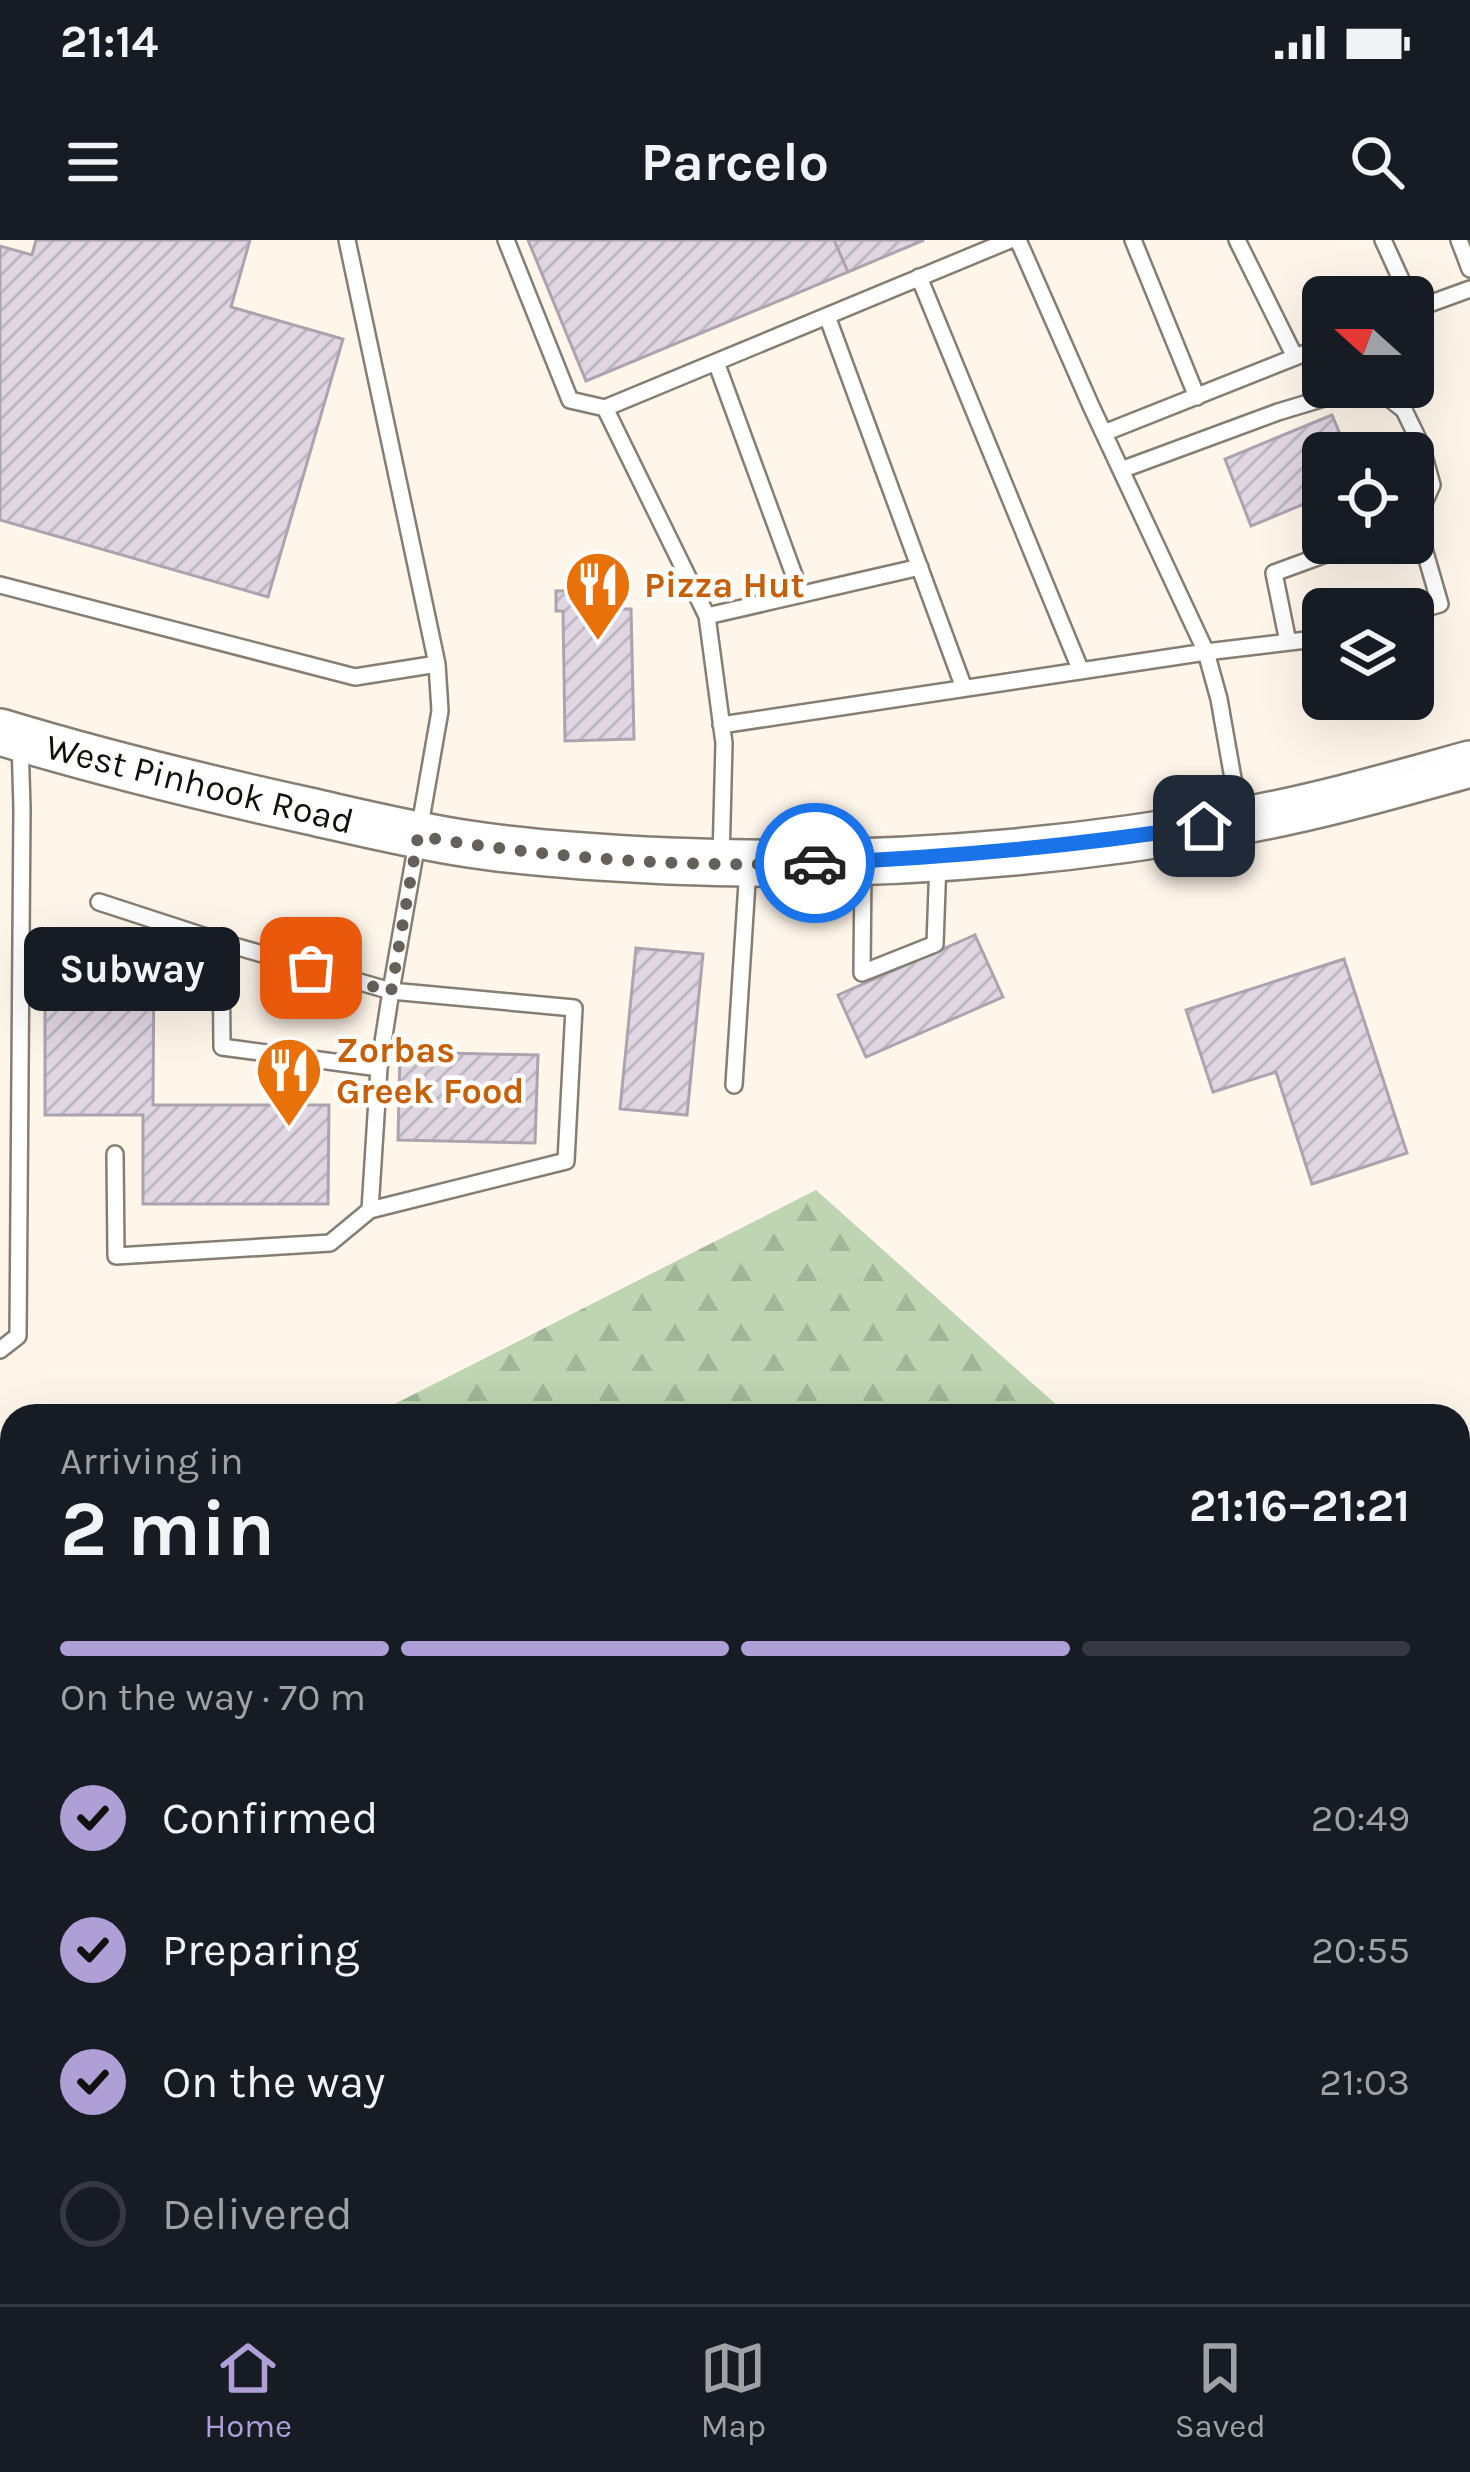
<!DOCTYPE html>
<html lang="en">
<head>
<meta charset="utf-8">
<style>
  body { margin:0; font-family:Karla,sans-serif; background:#242831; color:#f1f3f6; height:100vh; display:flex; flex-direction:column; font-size:45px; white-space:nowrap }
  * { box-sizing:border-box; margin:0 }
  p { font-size:39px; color:#9ea1a6 }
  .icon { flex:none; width:66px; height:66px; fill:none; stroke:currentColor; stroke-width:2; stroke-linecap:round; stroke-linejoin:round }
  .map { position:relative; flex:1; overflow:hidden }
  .sheet { position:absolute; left:0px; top:1164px; width:1470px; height:900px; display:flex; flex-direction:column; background:#171b24; border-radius:36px 36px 0 0; box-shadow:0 12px 48px #0002 }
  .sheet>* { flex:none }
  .needle { width:78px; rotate:291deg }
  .controls { position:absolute; left:1302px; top:36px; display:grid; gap:24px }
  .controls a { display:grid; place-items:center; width:132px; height:132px; border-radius:18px; background:#171b24; box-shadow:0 12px 48px #0002; font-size:60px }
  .pin { position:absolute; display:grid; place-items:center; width:102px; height:102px; color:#fff; margin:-51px; border-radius:24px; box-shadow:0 6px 18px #0006 }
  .courier { position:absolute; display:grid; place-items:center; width:120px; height:120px; margin:-60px; border:9px solid #1a73e8; border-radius:50%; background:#fff; color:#222; box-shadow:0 3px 15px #0007 }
  .bubble { position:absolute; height:84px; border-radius:18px; background:#171b24; box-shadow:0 12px 48px #0002; font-size:39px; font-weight:700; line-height:84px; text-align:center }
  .summary em { font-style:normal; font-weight:700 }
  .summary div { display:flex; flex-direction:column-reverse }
  .summary { display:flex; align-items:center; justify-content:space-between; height:204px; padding:0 60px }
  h1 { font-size:78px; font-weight:700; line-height:90px }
  .bar { display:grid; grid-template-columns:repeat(4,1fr); gap:18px 12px; align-content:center; height:144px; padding:0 60px }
  .bar i { height:15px; border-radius:9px; background:#363941 }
  .bar .on { background:#ae9fd6 }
  .bar p { grid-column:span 4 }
  ol { padding:0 60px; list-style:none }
  li { display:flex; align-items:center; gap:36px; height:132px }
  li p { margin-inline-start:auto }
  li .icon { padding:12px; border-radius:50%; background:#ae9fd6; color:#111; stroke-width:4 }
  li:last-child { color:#9ea1a6 }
  li i { width:66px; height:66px; border:6px solid #363941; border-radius:50% }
  .status { display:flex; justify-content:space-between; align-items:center; height:84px; padding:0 60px; background:#171b24; direction:ltr }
  .status svg { height:33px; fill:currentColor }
  header { display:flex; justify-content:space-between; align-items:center; height:156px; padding:0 60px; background:#171b24; font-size:54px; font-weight:700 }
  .menu { display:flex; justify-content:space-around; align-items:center; height:168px; border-top:3px solid #363941; background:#171b24; font-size:33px; color:#9ea1a6 }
  .menu a { display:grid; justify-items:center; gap:6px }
  .menu .on { color:#ae9fd6 }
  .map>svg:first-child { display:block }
  .forest { fill:url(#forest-firs) }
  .building { fill:url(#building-hatch); stroke:#aca3ae; stroke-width:3 }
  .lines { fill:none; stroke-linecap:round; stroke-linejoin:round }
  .service-casing { stroke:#857e73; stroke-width:20 }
  .minor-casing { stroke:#857e73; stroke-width:34 }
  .secondary-casing { stroke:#857e73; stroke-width:50 }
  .service { stroke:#fff; stroke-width:15 }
  .minor { stroke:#fff; stroke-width:30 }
  .secondary { stroke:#fff; stroke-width:45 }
  .done { stroke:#656059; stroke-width:12; stroke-dasharray:0 21.6 }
  .route { stroke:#1a73e8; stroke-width:15 }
  .labels { text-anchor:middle; stroke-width:9; stroke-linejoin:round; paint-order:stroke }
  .food-label { font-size:36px; font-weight:bold; fill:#c56008; stroke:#fff; text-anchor:start }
  .street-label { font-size:36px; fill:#120f0b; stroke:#fff }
</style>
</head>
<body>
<div class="status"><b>21:14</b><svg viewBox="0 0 49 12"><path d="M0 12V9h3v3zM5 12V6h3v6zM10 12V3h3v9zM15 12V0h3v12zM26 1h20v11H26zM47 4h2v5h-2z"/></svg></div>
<header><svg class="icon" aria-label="menu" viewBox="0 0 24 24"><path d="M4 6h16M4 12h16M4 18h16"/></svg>Parcelo<svg class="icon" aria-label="search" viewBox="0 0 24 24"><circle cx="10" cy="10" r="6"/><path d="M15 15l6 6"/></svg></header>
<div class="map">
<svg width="1470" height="2064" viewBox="0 0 1470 2064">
  <defs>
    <pattern id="forest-firs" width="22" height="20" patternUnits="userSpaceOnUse" patternTransform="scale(3)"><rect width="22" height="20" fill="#bfd4b2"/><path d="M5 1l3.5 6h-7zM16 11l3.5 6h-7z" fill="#a3b598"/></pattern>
    <pattern id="building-hatch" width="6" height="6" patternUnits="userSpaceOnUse" patternTransform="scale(3)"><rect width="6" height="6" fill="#dfd6e1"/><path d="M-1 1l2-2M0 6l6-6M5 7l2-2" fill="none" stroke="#beb6c0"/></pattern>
  </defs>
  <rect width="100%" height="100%" fill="#fff6eb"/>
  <path class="forest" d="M816 950 1069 1176H371Z
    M12 1358V2052H625L602 2064H0V1364Z
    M1458 1523 1470 1534V1606L1458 1612Z"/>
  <path class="building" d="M36 0H250L231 67 343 99 268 357 0 280V6L32 15Z
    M528 0H834L848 32 586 141Z
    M834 0H924L848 32Z
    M1332 175 1348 213H1323V256L1251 286 1225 219Z
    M617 350V369H631L634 499 565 501 563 371H556V351Z
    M975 695 1003 757 866 817 838 755Z
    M636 708 703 714 687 875 620 869Z
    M154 709 153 865H329L328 964H143V875H45V710Z
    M1344 719 1407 913 1312 944 1276 832 1213 852 1186 770Z
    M400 812 538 815 535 903 398 900Z"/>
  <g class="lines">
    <defs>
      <path id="service" d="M506 0 570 160 605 168
        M1018 0 1091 166 1206 412 1323 398
        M1133 0 1197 157
        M1237 0 1295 117
        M1383 0 1409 57
        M1459 0 1470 29
        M919 37 1081 431
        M1415 69 1470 49
        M827 76 964 448
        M716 122 801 354
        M1104 193 1323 106
        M1121 230 1278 172 1361 147 1385 155 1404 170 1421 205 1432 245 1416 281
        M1413 282 1416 281 1440 364 1413 372
        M0 345 355 437 437 424
        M707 376 920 327
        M1288 402 1274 333 1356 303
        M721 485 1206 412 1219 459 1240 578
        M721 620 724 503 707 376 605 168 1010 0
        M863 624 862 733 935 704 938 621
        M99 662 231 705 391 751 440 471 437 424 347 0
        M221 702 222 807 379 828
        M391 751 574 768 566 921 370 970 379 828Z
        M734 845 748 627
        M115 914 116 1016 330 1003 370 970
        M0 1110 18 1096 22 568 20 501"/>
      <path id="minor" d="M1458 1862 1470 1864
        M671 2064 699 2052"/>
      <path id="secondary" d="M0 492C102 523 205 548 309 571 362 583 415 596 469 604 535 614 603 618 669 621 859 629 1053 615 1240 581 1318 567 1394 545 1470 524"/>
    </defs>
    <use href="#service" class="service-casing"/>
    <use href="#minor" class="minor-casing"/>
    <use href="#secondary" class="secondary-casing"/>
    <use href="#service" class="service"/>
    <use href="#minor" class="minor"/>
    <use href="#secondary" class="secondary"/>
  </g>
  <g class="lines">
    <path class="done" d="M311 728 391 752 418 596C548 618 683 628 815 623"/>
    <path class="route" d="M815 623C946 618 1074 606 1204 586"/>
  </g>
  <defs>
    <symbol id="restaurant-pin" viewBox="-11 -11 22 30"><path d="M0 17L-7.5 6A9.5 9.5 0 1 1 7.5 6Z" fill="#e8710a" stroke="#fff"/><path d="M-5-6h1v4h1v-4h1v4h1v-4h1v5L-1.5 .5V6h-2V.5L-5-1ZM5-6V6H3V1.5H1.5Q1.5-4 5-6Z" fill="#fff"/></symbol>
  </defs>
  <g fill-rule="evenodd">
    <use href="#restaurant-pin" x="560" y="306" width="76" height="104"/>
    <use href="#restaurant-pin" x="251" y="792" width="76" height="104"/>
  </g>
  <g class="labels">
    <g class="food-label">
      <text x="644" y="357">Pizza Hut</text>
      <text x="336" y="822">Zorbas<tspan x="336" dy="41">Greek Food</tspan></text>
    </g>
    <g class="street-label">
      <text transform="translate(200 543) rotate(14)" y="13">West Pinhook Road</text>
    </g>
  </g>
</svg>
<div class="controls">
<a><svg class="needle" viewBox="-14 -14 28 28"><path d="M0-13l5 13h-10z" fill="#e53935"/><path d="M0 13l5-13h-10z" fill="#9ea1a6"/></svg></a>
<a><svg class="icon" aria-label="locate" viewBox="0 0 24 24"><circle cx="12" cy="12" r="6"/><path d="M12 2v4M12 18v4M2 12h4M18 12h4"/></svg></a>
<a><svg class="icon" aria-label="layers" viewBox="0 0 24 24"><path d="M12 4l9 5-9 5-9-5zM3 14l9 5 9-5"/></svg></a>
</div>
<div class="pin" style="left:311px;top:728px;background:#ea580c"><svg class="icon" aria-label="bag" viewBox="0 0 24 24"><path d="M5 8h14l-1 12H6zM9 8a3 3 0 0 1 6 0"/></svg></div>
<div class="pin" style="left:1204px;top:586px;background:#1f2937"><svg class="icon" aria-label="home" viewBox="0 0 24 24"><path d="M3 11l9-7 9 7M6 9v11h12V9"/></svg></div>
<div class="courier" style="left:815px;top:623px"><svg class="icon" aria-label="car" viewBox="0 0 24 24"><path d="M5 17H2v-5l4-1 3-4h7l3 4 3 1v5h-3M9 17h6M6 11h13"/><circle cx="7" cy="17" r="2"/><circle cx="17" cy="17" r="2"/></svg></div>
<div class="bubble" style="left:24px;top:687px;width:216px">Subway</div>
<section class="sheet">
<div class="summary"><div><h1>2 min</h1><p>Arriving in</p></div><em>21:16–21:21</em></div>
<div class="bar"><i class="on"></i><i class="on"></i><i class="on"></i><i></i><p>On the way · 70 m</p></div>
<ol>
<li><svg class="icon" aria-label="check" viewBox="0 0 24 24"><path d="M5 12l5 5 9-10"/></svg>Confirmed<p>20:49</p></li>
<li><svg class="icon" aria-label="check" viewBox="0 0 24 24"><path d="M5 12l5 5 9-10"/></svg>Preparing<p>20:55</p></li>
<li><svg class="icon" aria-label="check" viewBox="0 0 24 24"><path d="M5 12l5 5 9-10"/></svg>On the way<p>21:03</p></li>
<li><i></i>Delivered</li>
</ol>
</section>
</div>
<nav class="menu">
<a class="on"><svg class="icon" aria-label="home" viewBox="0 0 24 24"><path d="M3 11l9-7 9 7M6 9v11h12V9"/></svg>Home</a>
<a><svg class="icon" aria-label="map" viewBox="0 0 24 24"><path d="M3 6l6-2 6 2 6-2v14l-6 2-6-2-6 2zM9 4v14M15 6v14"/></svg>Map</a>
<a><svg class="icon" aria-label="saved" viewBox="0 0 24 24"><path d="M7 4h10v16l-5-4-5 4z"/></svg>Saved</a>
</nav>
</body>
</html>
